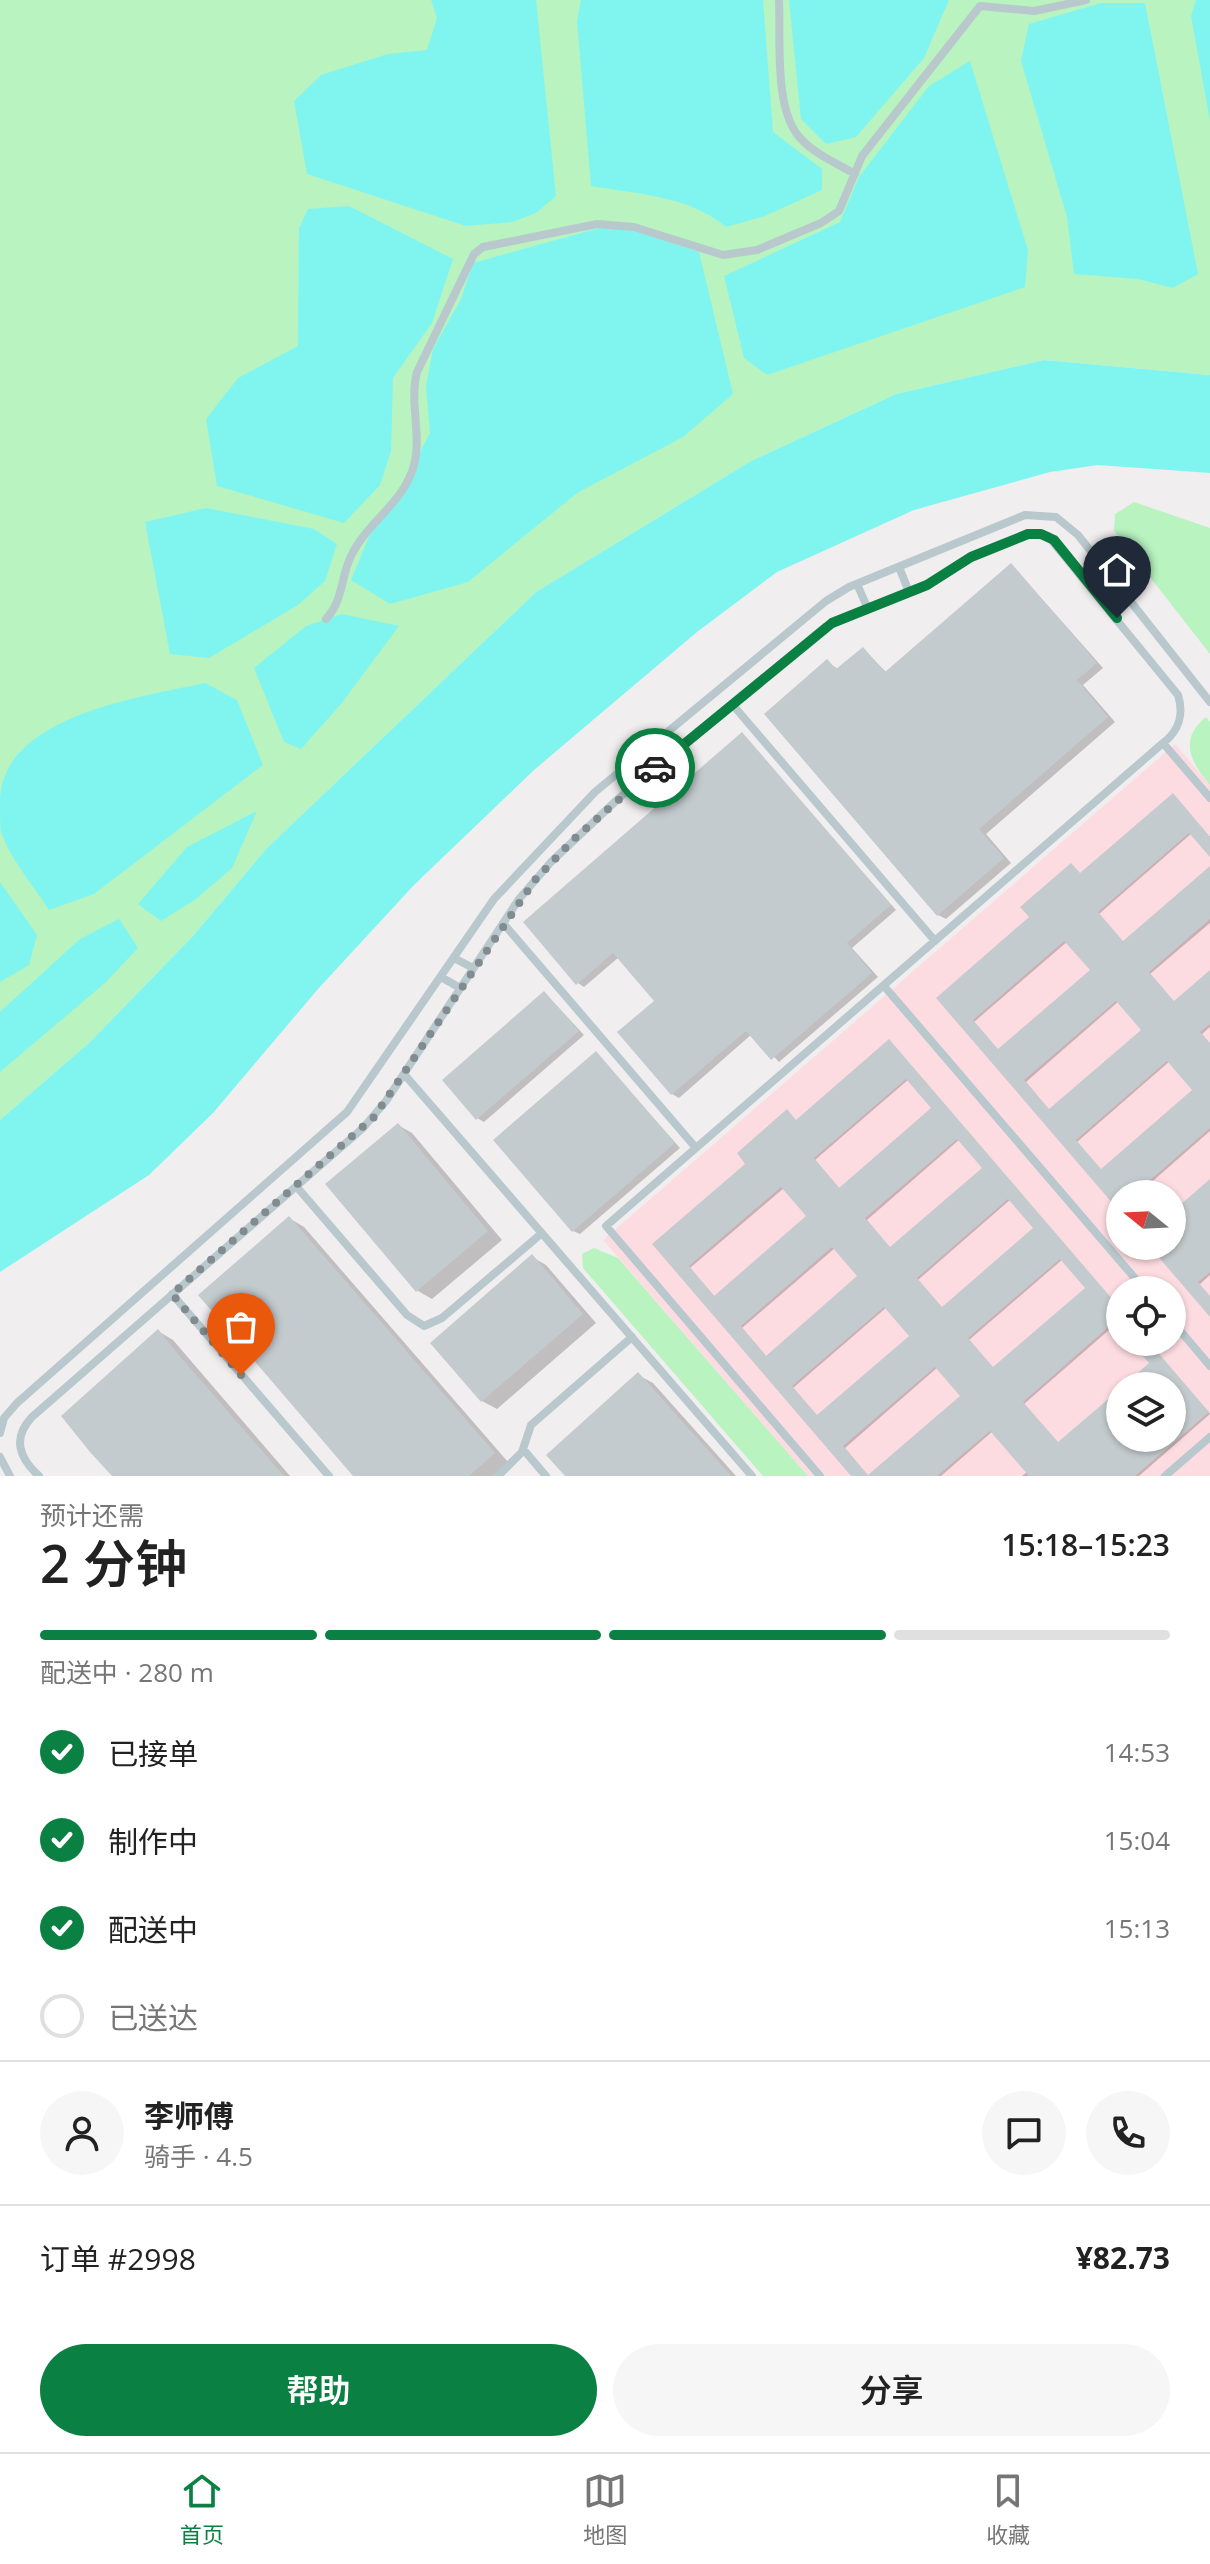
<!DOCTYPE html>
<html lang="zh">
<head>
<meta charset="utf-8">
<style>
  body { margin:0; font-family:"Open Sans","Noto Sans SC",sans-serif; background:#f6f6f6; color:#222; height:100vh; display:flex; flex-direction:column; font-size:30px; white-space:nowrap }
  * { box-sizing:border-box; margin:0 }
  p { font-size:26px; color:#767676 }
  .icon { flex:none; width:44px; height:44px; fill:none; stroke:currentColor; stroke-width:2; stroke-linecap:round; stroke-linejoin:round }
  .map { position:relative; height:1476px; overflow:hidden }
  .details { display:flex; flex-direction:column; background:#fff; flex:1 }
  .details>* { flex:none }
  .needle { width:52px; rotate:288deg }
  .buttons { position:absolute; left:1106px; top:1180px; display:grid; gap:16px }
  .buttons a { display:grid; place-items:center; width:80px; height:80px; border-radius:50%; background:#fff; box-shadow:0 2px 6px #0004; font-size:40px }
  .pin { position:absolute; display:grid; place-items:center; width:68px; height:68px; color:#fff; margin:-82px -34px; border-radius:50% 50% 50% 0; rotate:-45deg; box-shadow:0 0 8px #0007 }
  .pin .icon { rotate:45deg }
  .courier { position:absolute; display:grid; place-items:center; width:80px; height:80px; margin:-40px; border:6px solid #0b8043; border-radius:50%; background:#fff; color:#222; box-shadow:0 2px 10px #0007 }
  .summary em { font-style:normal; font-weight:600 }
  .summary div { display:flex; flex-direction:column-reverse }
  .summary { display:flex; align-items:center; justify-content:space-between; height:136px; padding:0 40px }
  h1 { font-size:52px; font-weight:600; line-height:60px }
  .bar { display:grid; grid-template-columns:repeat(4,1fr); gap:12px 8px; align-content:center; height:96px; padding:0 40px }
  .bar i { height:10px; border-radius:6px; background:#e0e0e0 }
  .bar .selected { background:#0b8043 }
  .bar p { grid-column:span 4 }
  .line { display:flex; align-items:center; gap:20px; padding:0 40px; border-top:2px solid #e0e0e0 }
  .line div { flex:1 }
  .round { display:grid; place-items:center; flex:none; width:84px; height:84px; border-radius:42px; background:#f6f6f6 }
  ol { padding:0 40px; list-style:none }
  li { display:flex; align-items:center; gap:24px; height:88px }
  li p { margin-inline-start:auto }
  li .icon { padding:8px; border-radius:50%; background:#0b8043; color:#fff; stroke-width:4 }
  li:last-child { color:#767676 }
  li i { width:44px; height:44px; border:4px solid #e0e0e0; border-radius:50% }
  .button { display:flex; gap:16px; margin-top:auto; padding:16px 40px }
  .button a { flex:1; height:92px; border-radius:48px; background:#0b8043; color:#fff; font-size:32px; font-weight:600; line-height:92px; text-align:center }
  .button a+a { background:#f6f6f6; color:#222 }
  .menu { display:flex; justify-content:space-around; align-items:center; height:112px; border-top:2px solid #e0e0e0; background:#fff; font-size:22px; color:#767676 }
  .menu a { display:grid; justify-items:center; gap:4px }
  .menu .selected { color:#0b8043 }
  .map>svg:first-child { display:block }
  .medical { fill:#fddce1; fill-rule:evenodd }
  .green { fill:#b8f3c0 }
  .water { fill:#80f5f0 }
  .shadow { fill:#0003; fill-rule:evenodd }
  .building { fill:#c4cbce; fill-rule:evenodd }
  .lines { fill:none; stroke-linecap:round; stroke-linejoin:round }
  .service { stroke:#b8c8cd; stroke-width:8 }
  .done { stroke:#818c91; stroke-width:8; stroke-dasharray:0 14.4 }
  .route { stroke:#0b8043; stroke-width:10 }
</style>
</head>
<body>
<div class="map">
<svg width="1210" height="1476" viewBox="0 0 1210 1476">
  <rect width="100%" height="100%" fill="#f1eeef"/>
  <path class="medical" d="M1175 744 1210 785V1476H808L603 1240ZM1120 1194H1172V1246H1120ZM1120 1290H1172V1342H1120ZM1120 1386H1172V1438H1120Z"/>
  <path class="green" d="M0 0H1210V375L1044 360 896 394 751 461 536 592 266 849 193 936 90 1042 0 1120Z
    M1134 502 1210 528V654L1114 531 1115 514Z
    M1206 717 1210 722V785C1191 763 1178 739 1206 717Z
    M594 1248 618 1258 808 1476H763L583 1268 582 1254Z"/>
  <path class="water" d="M431 0H536L556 196 536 213 512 222 466 226 307 174 294 101 321 75 388 54 427 50 437 18Z
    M581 0H763L773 132 822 169V190L765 216 726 227C690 196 637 194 591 186L577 21Z
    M789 0H949L924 58 856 137 826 144 801 119Z
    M1196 0H1210V121L1191 16Z
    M1101 3H1145L1198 274 1173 288 1138 279 1074 274 1067 217 1021 61 1029 24Z
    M970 61 1028 250 1025 287 767 375 744 358 724 276 840 222 859 177 929 86Z
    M349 206 453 259 432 323 393 378 391 451 380 485 344 523 217 486 206 419 238 378 298 346 299 228 308 209Z
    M614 224 699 252 733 394 683 437 577 493 468 582 390 604 351 580 373 527 404 483 430 433 426 386 433 349 461 299 473 263Z
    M1044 360 1210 375V473L1098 465 1050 472 914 510 777 572 697 632 534 770 414 885 318 989 213 1113 149 1175 0 1272V1120L90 1042 193 936 266 849 536 592 751 461 896 394Z
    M206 508 314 529 337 544 325 581 298 605 209 658 170 654 145 522Z
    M342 614 399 626 341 704 301 749 284 742 254 668 306 626Z
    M205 683 237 700 263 765 94 894 49 910C34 886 10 859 1 832 0 824 0 811 0 802 0 716 141 697 205 683Z
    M257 811 232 868 196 899 161 921 138 904 187 847Z
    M0 882 37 935 29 965 0 982Z
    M119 919 138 948 105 983 0 1072V1012L80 939Z"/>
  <path class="shadow" d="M1012 565 1103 668 1083 685 1115 722 986 834 1011 863 946 919 938 915 767 714 827 661 839 670 863 649 887 673Z
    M742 734 896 910 852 948 878 977 779 1062 752 1034 679 1098 672 1094 657 1001 619 957 584 987 578 983Z
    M1173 795 1210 837V854L1192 833 1099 914 1124 943 1210 868V923L1150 974 1175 1003 1210 973V1027L1202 1034 1210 1044V1131L1138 1194H1120V1209L939 998ZM1068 941 1092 970 999 1051 974 1022ZM1119 1001 1144 1030 1050 1111 1026 1082ZM1170 1061 1195 1090 1102 1171 1077 1142Z
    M545 993 584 1035 484 1122 477 1118Z
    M889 1042 1120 1309V1326L1117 1323 1024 1404 1059 1444 1120 1391V1438H1172V1386H1126L1152 1363 1134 1342H1148L1210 1414 1139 1476H1022L1027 1472 993 1431 941 1476H871L963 1396 938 1367 845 1448 868 1476H854L655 1244ZM909 1079 934 1108 840 1189 815 1160ZM960 1139 985 1168 891 1249 867 1220ZM784 1188 809 1217 715 1297 690 1268ZM1011 1199 1036 1228 943 1309 918 1280ZM835 1248 860 1276 767 1357 742 1328ZM1063 1259 1088 1288 994 1369 969 1340ZM887 1307 911 1336 818 1417 793 1388Z
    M596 1053 680 1148 580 1234 573 1231Z
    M398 1125 412 1133 502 1240 432 1299 418 1291Z
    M1210 1182V1275L1199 1285 1210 1297V1314L1152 1246H1172V1215Z
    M289 1218 304 1227 508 1462 493 1476H355Z
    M532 1257 546 1265 596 1323 497 1409 482 1401Z
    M158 1331 173 1340 290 1476H115Z
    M638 1375 653 1383 736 1476H568Z"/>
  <path class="building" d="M1011 563 1097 663 1077 680 1108 717 979 829 1004 858 937 916 764 714 827 659 836 669 863 647 885 672Z
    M742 732 891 905 847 943 872 973 771 1060 746 1031 671 1095 617 1032 654 1001 613 953 576 985 523 922Z
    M1173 793 1210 837V857L1189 833 1098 912 1123 941 1210 866V919L1149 972 1174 1001 1210 970V1024L1200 1032 1210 1043V1128L1134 1194H1120V1212L936 998 1029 917 1020 907 1071 863 1080 873ZM1064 941 1090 970 998 1049 973 1020ZM1116 1001 1141 1030 1049 1109 1024 1080ZM1167 1061 1192 1090 1101 1169 1076 1140Z
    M544 991 579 1031 476 1120 442 1080Z
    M889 1039 1120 1308V1329L1114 1322 1023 1402 1058 1442 1120 1389V1438H1172V1386H1123L1149 1363 1131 1342H1149L1209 1412 1135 1476H1029L990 1431 937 1476H851L652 1244 745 1164 737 1153 787 1109 796 1120ZM906 1079 931 1108 839 1188 814 1158ZM957 1139 982 1168 890 1247 865 1218ZM781 1187 806 1216 714 1296 689 1266ZM1008 1199 1033 1228 942 1307 917 1278ZM832 1247 857 1276 766 1356 741 1326ZM1060 1259 1085 1288 993 1367 968 1338ZM884 1307 909 1336 817 1415 792 1386ZM935 1367 960 1396 868 1475 843 1446Z
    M596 1051 675 1143 572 1232 493 1140Z
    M398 1123 488 1231 416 1292 325 1184Z
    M1210 1179V1272L1198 1282 1210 1296V1317L1149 1246H1172V1212Z
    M289 1216 495 1453 469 1476H353L198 1295Z
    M532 1254 583 1314 481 1402 430 1343Z
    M158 1329 177 1353 284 1476H112L90 1452 61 1416Z
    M638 1372 731 1476H565L546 1455Z"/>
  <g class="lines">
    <path class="service" d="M779 0C781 39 773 112 802 140 815 154 838 164 855 174
      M899 567 909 592
      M857 584 868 609
      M326 619C344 599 340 579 351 556 367 522 404 503 414 465 422 434 409 403 417 372L474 254 483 247 597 224 634 227 723 255 757 250 821 223 839 211 862 156 980 6 1034 11 1086 0
      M732 704 935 941
      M503 923 696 1148
      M454 958 473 968
      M441 977 460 988
      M884 986 1145 1290
      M404 1074 752 1476
      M296 1186 407 1315 424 1326 442 1318 542 1233
      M172 1294 329 1476
      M1172 1321 1210 1366
      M0 1433 4 1418 17 1403 347 1112 494 899 595 792 826 601 849 587 1025 515 1056 517 1078 535 1210 702
      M523 1449 546 1476
      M0 1457 10 1476
      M39 1476C19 1458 12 1438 32 1417L363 1128 386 1101 519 899 551 862 619 798 825 627 927 585 971 557 1028 534 1048 536 1178 695C1184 714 1179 731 1163 743
      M498 1476 522 1452 531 1425 632 1337
      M820 1476 606 1226 1163 743 1210 798
      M1165 1476 1210 1437"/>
  </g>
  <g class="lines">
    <path class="done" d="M241 1375 172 1294 374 1117 535 880 574 839 655 768"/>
    <path class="route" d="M655 768 832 623 927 585 971 557 1028 534H1041L1054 540 1117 618"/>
  </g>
</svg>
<div class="buttons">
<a><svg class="needle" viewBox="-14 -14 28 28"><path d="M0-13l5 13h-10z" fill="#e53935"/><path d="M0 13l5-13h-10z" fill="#767676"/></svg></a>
<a><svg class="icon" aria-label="locate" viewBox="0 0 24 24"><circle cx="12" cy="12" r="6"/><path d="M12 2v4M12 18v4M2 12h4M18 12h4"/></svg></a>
<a><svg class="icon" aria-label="layers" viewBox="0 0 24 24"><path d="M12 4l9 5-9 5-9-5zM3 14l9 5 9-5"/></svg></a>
</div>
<div class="pin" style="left:241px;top:1375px;background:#ea580c"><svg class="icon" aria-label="bag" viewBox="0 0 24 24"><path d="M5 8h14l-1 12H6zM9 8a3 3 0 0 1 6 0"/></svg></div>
<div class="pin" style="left:1117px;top:618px;background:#1f2937"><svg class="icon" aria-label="home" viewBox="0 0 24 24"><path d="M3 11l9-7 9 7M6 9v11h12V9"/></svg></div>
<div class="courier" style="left:655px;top:768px"><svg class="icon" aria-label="car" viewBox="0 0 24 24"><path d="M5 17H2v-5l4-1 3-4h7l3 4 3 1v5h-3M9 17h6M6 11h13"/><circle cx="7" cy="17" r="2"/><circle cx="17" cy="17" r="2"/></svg></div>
</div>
<section class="details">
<div class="summary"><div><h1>2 分钟</h1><p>预计还需</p></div><em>15:18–15:23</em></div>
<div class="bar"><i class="selected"></i><i class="selected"></i><i class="selected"></i><i></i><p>配送中 · 280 m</p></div>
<ol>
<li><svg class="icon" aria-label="check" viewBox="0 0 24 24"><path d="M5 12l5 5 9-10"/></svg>已接单<p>14:53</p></li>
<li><svg class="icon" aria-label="check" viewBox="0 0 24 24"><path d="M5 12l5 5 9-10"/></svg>制作中<p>15:04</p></li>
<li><svg class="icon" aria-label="check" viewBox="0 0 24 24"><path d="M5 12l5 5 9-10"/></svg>配送中<p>15:13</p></li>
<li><i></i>已送达</li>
</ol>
<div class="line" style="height:144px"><a class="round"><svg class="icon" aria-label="person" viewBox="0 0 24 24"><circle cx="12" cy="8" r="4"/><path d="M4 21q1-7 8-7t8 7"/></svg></a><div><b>李师傅</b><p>骑手 · 4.5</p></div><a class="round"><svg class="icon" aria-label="chat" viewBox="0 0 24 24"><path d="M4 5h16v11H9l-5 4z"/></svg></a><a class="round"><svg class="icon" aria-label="phone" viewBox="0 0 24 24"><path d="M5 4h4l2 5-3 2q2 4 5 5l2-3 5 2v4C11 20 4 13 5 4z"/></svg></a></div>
<div class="line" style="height:104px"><div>订单 #2998</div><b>¥82.73</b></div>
<div class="button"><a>帮助</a><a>分享</a></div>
</section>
<nav class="menu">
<a class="selected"><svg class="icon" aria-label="home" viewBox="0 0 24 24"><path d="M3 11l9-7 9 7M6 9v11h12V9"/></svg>首页</a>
<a><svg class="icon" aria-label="map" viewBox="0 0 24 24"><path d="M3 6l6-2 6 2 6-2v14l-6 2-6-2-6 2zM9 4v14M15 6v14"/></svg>地图</a>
<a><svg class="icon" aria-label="saved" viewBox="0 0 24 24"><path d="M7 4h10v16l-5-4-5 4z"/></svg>收藏</a>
</nav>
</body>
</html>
